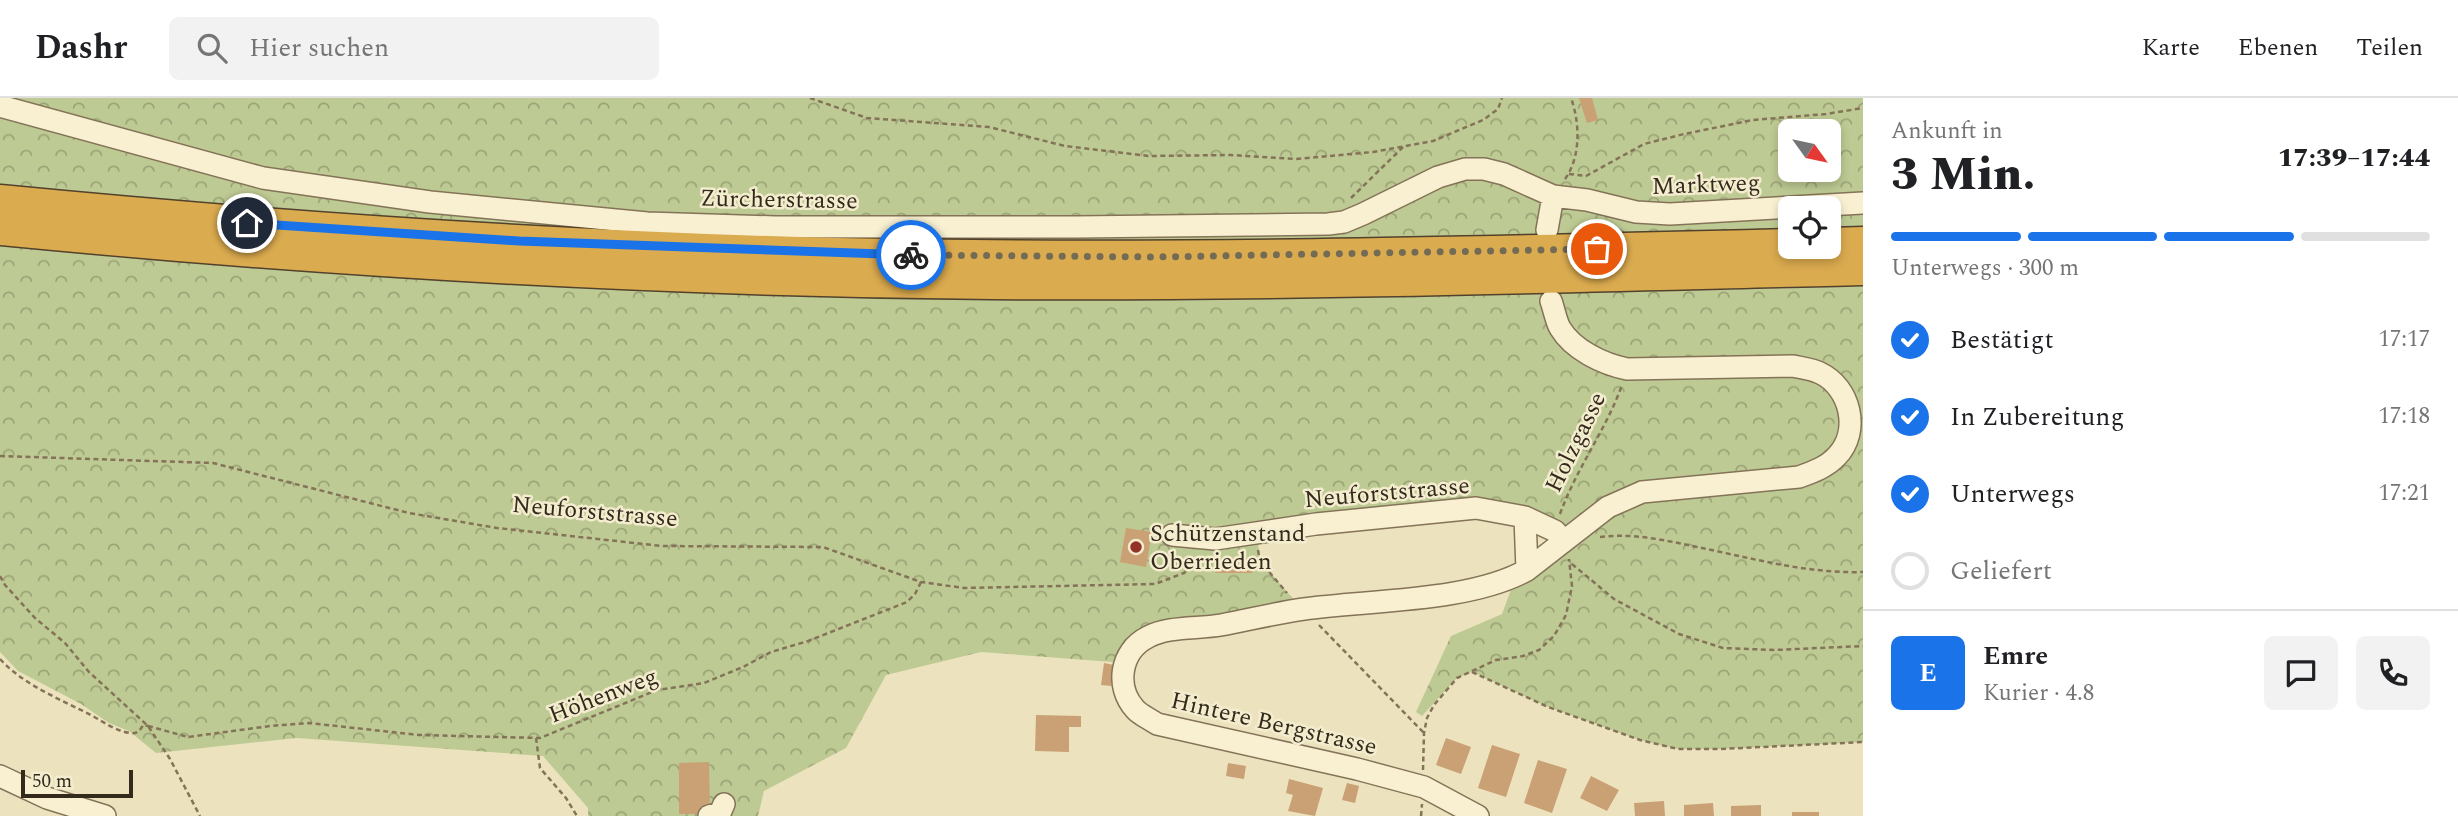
<!DOCTYPE html>
<html lang="de">
<head>
<meta charset="utf-8">
<style>
  body { margin:0; font-family:Spectral,serif; background:#f2f2f2; color:#202124; height:100vh; display:flex; flex-direction:column; font-size:26px; white-space:nowrap }
  * { box-sizing:border-box; margin:0 }
  p { font-size:23px; color:#757577 }
  .icon { flex:none; width:38px; height:38px; fill:none; stroke:currentColor; stroke-width:2; stroke-linecap:round; stroke-linejoin:round }
  .map { position:relative; flex:1; overflow:hidden }
  .details { display:flex; flex-direction:column; background:#fff; width:595px }
  .details>* { flex:none }
  .needle { width:46px; rotate:123deg }
  .buttons { position:absolute; left:1778px; top:21px; display:grid; gap:14px }
  .buttons a { display:grid; place-items:center; width:63px; height:63px; border-radius:10px; background:#fff; box-shadow:0 4px 10px #0003; font-size:35px }
  .scale { position:absolute; left:21px; bottom:18px; width:112px; box-sizing:border-box; padding-left:7px; border:4px solid #342a1c; border-top:0; font-size:19px; line-height:24px; white-space:nowrap; color:#342a1c; -webkit-text-stroke:5px #f4ecce; paint-order:stroke }
  .pin { position:absolute; display:grid; place-items:center; width:60px; height:60px; color:#fff; margin:-30px; border:4px solid #fff; border-radius:50%; box-shadow:0 2px 7px #0007 }
  .courier { position:absolute; display:grid; place-items:center; width:70px; height:70px; margin:-35px; border:5px solid #1a73e8; border-radius:50%; background:#fff; color:#222; box-shadow:0 2px 9px #0007 }
  .head em { font-style:normal; font-weight:800 }
  .head div { display:flex; flex-direction:column-reverse }
  .head { display:flex; align-items:center; justify-content:space-between; height:119px; padding:0 28px }
  h1 { font-size:46px; font-weight:800; line-height:52px }
  .bar { display:grid; grid-template-columns:repeat(4,1fr); gap:10px 7px; align-content:center; height:84px; padding:0 28px }
  .bar i { height:9px; border-radius:5px; background:#e0e0e0 }
  .bar .selected { background:#1a73e8 }
  .bar p { grid-column:span 4 }
  .line { display:flex; align-items:center; gap:18px; padding:0 28px; border-top:2px solid #e0e0e0 }
  .line div { flex:1 }
  .round { display:grid; place-items:center; flex:none; width:74px; height:74px; border-radius:10px; background:#f2f2f2 }
  ol { padding:0 28px; list-style:none }
  li { display:flex; align-items:center; gap:21px; height:77px }
  li p { margin-inline-start:auto }
  li .icon { padding:7px; border-radius:50%; background:#1a73e8; color:#fff; stroke-width:4 }
  li:last-child { color:#757577 }
  li i { width:38px; height:38px; border:4px solid #e0e0e0; border-radius:50% }
  header { display:flex; align-items:center; gap:42px; box-sizing:border-box; height:98px; padding:0 35px; background:#fff; border-bottom:2px solid #e0e0e0 }
  header strong { font-size:33px }
  nav { display:flex; gap:38px; margin-inline-start:auto; font-size:24px }
  .search { width:490px; height:63px; background:#f2f2f2; display:flex; align-items:center; gap:18px; box-sizing:border-box; padding:0 24px; border-radius:10px; color:#757577; font-size:26px }
  main { display:flex; flex:1; min-height:0 }
  .map>svg:first-child { display:block }
  .forest { fill:url(#forest-crowns); fill-rule:evenodd }
  .building { fill:#caa075 }
  .lines { fill:none; stroke-linecap:round; stroke-linejoin:round }
  .minor-casing { stroke:#847358; stroke-width:24 }
  .highway-casing { stroke:#52412c; stroke-width:35 }
  .path { stroke:#847358; stroke-width:2.5; stroke-dasharray:5 3.5; stroke-linecap:butt }
  .minor { stroke:#f8f0d1; stroke-width:21 }
  .highway { stroke:#dbab4f; stroke-width:32 }
  .done { stroke:#746b55; stroke-width:7; stroke-dasharray:0 12.6 }
  .route { stroke:#1a73e8; stroke-width:9 }
  .poi-dot { fill:#923229; stroke:#f4ecce; stroke-width:2.5 }
  .labels { text-anchor:middle; stroke-width:5; stroke-linejoin:round; paint-order:stroke }
  .street-label { font-size:24px; fill:#342a1c; stroke:#f4ecce }
  .poi-label { font-size:24px; fill:#342a1c; stroke:#f4ecce; text-anchor:start }
</style>
</head>
<body>
<header>
<strong>Dashr</strong>
<div class="search"><svg class="icon" aria-label="search" viewBox="0 0 24 24"><circle cx="10" cy="10" r="6"/><path d="M15 15l6 6"/></svg>Hier suchen</div>
<nav><a>Karte</a><a>Ebenen</a><a>Teilen</a></nav>
</header>
<main>
<div class="map">
<svg width="1863" height="718" viewBox="0 0 1863 718">
  <defs>
    <pattern id="forest-crowns" width="20" height="18" patternUnits="userSpaceOnUse" patternTransform="scale(1.75)"><rect width="20" height="18" fill="#beca93"/><path d="M2 6a3 3 0 1 1 6 0M12 15a3 3 0 1 1 6 0" fill="none" stroke="#9ba477"/></pattern>
  </defs>
  <rect width="100%" height="100%" fill="#ece3be"/>
  <path class="forest" d="M0 0H1863V128L1829 129V110H1790V130L1722 133 1723 192 1863 188V644L1721 651H1678L1640 642 1548 609 1472 574 1457 580 1422 618 1416 614 1451 538 1502 516 1516 478 1564 443 1504 414 1257 435 1260 463 1303 512 1146 526 1113 564 981 554 886 577 846 650 764 693 758 718H588V710L543 658 297 640 156 655 129 633 109 625 81 606 18 573 0 554ZM1790 33H1829V72H1790Z"/>
  <path class="building" d="M1579 0H1592L1598 22 1587 25Z
    M1126 430 1152 434 1146 469 1120 464Z
    M1215 460H1253V475H1215Z
    M1104 565 1114 567 1111 588 1101 587Z
    M1036 617 1081 618V629H1069V654L1035 653Z
    M1446 640 1471 649 1461 676 1436 667Z
    M1492 647 1520 656 1506 699 1478 690Z
    M1538 662 1567 671 1552 715 1524 705Z
    M709 664 710 716H679V665Z
    M1228 665 1246 668 1244 681 1226 678Z
    M1591 678 1619 692 1607 713 1580 700Z
    M1289 681 1323 690 1315 718 1288 713 1293 697 1286 695Z
    M1347 685 1359 688 1355 705 1342 702Z
    M1664 703 1665 718H1635L1634 705Z
    M1713 705 1714 718H1684V707Z
    M1761 707V718H1731V708Z
    M1792 714H1819V718H1792Z"/>
  <g class="lines">
    <defs>
      <path id="minor" d="M0 8 263 80 430 104 647 125 775 129H1076L1328 126 1344 124 1363 116 1438 79 1465 71H1484L1504 76 1553 98 1587 102 1636 114 1670 116 1863 105
        M1547 132 1553 98
        M1525 419 1527 472
        M1172 437 1215 441 1316 426 1476 410 1525 419 1555 433 1564 443
        M0 678 47 700 105 718
        M709 718 720 715 724 706
        M1478 718 1424 689 1357 671 1157 626C1150 621 1140 617 1135 611 1115 589 1120 553 1148 539 1168 528 1198 531 1221 527 1248 522 1276 515 1304 511 1370 502 1470 504 1527 472L1608 409 1642 394 1799 379C1813 374 1827 369 1837 358 1861 333 1850 289 1820 275 1812 271 1802 270 1793 268L1627 271C1603 266 1573 252 1560 230 1556 223 1554 211 1551 203"/>
      <path id="highway" d="M0 103C278 130 557 149 836 156 1154 163 1472 155 1790 147
        M0 131C330 163 660 182 992 185 1282 187 1573 178 1863 171
        M1829 146 1863 145"/>
    </defs>
    <use href="#minor" class="minor-casing"/>
    <use href="#highway" class="highway-casing"/>
    <path class="path" d="M810 0 867 20 989 29 1065 48 1149 58 1231 57 1296 61 1373 54 1433 43 1483 22 1498 11 1502 0
      M1569 76 1586 78 1644 46 1684 36 1753 22 1826 16 1863 10
      M1565 81C1581 59 1580 25 1571 0
      M1351 100 1403 49
      M0 358 213 365 409 415 497 430 662 448 823 449 921 484 964 490 1155 486 1184 475 1202 459
      M1560 416C1576 371 1606 332 1622 287
      M1600 439C1634 435 1664 442 1697 449 1751 460 1808 476 1863 474
      M1258 452 1260 463 1287 495
      M1572 466 1614 501 1679 536 1723 550 1775 552 1863 548
      M0 478 5 487 35 520 65 545 89 574 148 628 170 661 200 718
      M1319 527 1424 635
      M0 561C23 586 55 599 85 614 100 621 114 633 130 635 137 636 140 633 143 627L148 628
      M1472 574 1548 609 1640 642 1678 651H1721L1863 644
      M148 628 188 639 270 628 309 625 419 637 540 640 657 592 704 585 743 569 771 554 808 543 907 504 915 496 921 484
      M536 640 540 670 566 700 577 718
      M1423 672 1424 635 1427 620 1434 607 1457 580 1496 562 1523 558 1539 552 1554 538 1566 517 1572 488 1569 461
      M1421 718 1422 706"/>
    <use href="#minor" class="minor"/>
    <use href="#highway" class="highway"/>
  </g>
  <g class="lines">
    <path class="done" d="M911 157 1155 159 1597 151"/>
    <path class="route" d="M247 125 519 143 911 157"/>
  </g>
  <circle class="poi-dot" cx="1136" cy="449" r="7"/>
  <g class="labels">
    <g class="street-label">
      <text transform="translate(1706 86) rotate(-2)" y="8">Marktweg</text>
      <text transform="translate(779 101) rotate(1)" y="8">Zürcherstrasse</text>
      <text transform="translate(1575 344) rotate(-64)" y="8">Holzgasse</text>
      <text transform="translate(1387 394) rotate(-5)" y="8">Neuforststrasse</text>
      <text transform="translate(595 413) rotate(5)" y="8">Neuforststrasse</text>
      <text transform="translate(603 597) rotate(-21)" y="8">Höhenweg</text>
      <text transform="translate(1274 625) rotate(13)" y="8">Hintere Bergstrasse</text>
    </g>
    <g class="poi-label">
      <text x="1150" y="443">Schützenstand<tspan x="1150" dy="28">Oberrieden</tspan></text>
    </g>
  </g>
</svg>
<div class="buttons">
<a><svg class="needle" viewBox="-14 -14 28 28"><path d="M0-13l5 13h-10z" fill="#e53935"/><path d="M0 13l5-13h-10z" fill="#757577"/></svg></a>
<a><svg class="icon" aria-label="locate" viewBox="0 0 24 24"><circle cx="12" cy="12" r="6"/><path d="M12 2v4M12 18v4M2 12h4M18 12h4"/></svg></a>
</div>
<div class="scale">50 m</div>
<div class="pin" style="left:1597px;top:151px;background:#ea580c"><svg class="icon" aria-label="bag" viewBox="0 0 24 24"><path d="M5 8h14l-1 12H6zM9 8a3 3 0 0 1 6 0"/></svg></div>
<div class="pin" style="left:247px;top:125px;background:#1f2937"><svg class="icon" aria-label="home" viewBox="0 0 24 24"><path d="M3 11l9-7 9 7M6 9v11h12V9"/></svg></div>
<div class="courier" style="left:911px;top:157px"><svg class="icon" aria-label="bike" viewBox="0 0 24 24"><circle cx="6" cy="16" r="4"/><circle cx="18" cy="16" r="4"/><path d="M6 16l4-8h5l3 8M10 8l3 8H6M13 5h3"/></svg></div>
</div>
<section class="details">
<div class="head"><div><h1>3 Min.</h1><p>Ankunft in</p></div><em>17:39–17:44</em></div>
<div class="bar"><i class="selected"></i><i class="selected"></i><i class="selected"></i><i></i><p>Unterwegs · 300 m</p></div>
<ol>
<li><svg class="icon" aria-label="check" viewBox="0 0 24 24"><path d="M5 12l5 5 9-10"/></svg>Bestätigt<p>17:17</p></li>
<li><svg class="icon" aria-label="check" viewBox="0 0 24 24"><path d="M5 12l5 5 9-10"/></svg>In Zubereitung<p>17:18</p></li>
<li><svg class="icon" aria-label="check" viewBox="0 0 24 24"><path d="M5 12l5 5 9-10"/></svg>Unterwegs<p>17:21</p></li>
<li><i></i>Geliefert</li>
</ol>
<div class="line" style="height:126px"><b class="round" style="background:#1a73e8;color:#fff">E</b><div><b>Emre</b><p>Kurier · 4.8</p></div><a class="round"><svg class="icon" aria-label="chat" viewBox="0 0 24 24"><path d="M4 5h16v11H9l-5 4z"/></svg></a><a class="round"><svg class="icon" aria-label="phone" viewBox="0 0 24 24"><path d="M5 4h4l2 5-3 2q2 4 5 5l2-3 5 2v4C11 20 4 13 5 4z"/></svg></a></div>
</section>
</main>
</body>
</html>
